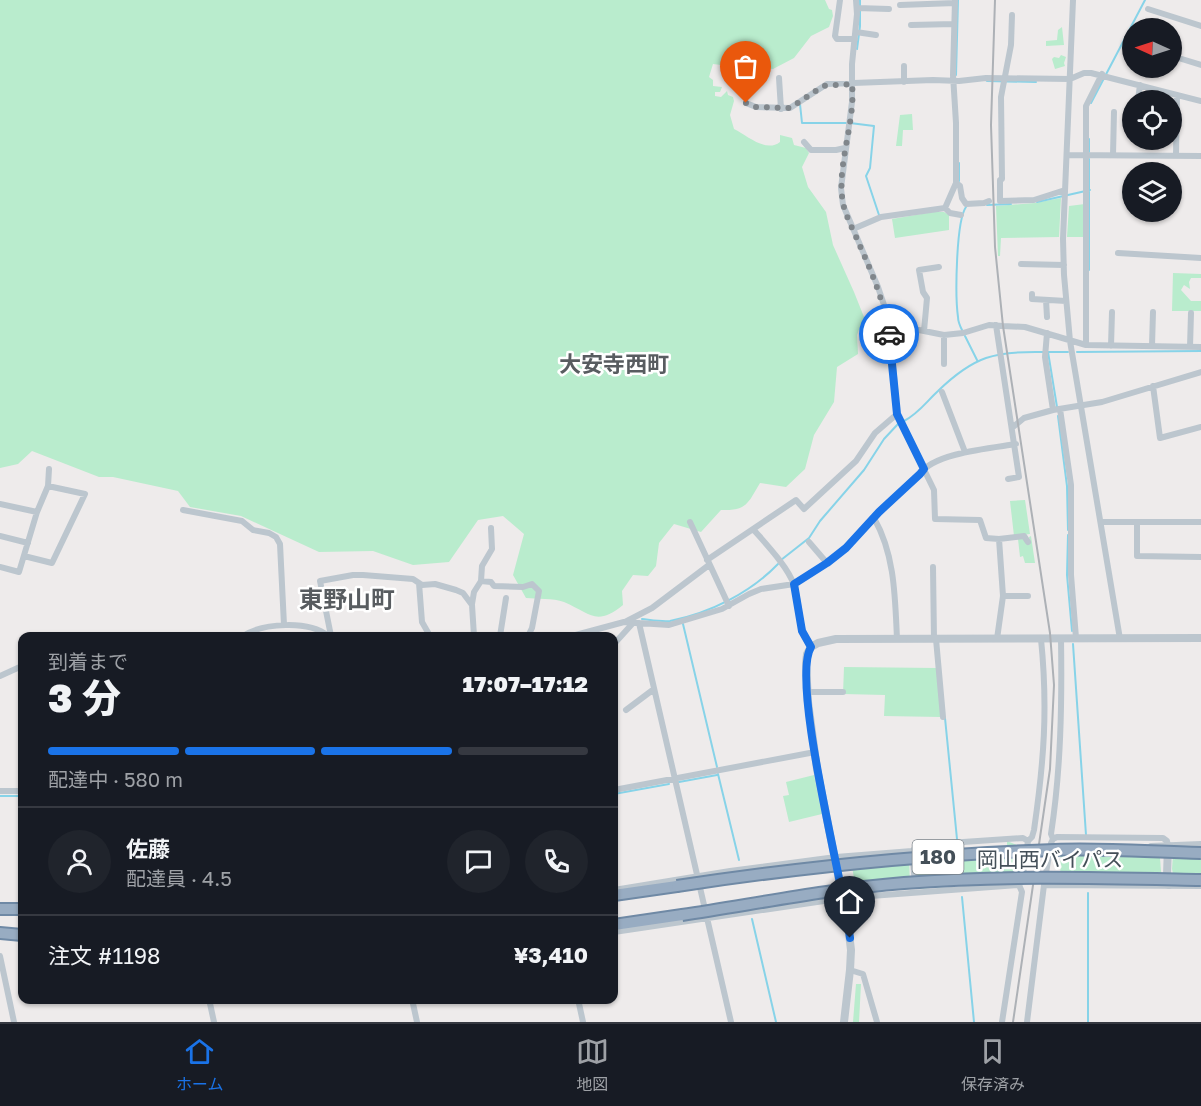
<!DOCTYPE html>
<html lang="ja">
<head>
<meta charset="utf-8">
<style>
  body { margin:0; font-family:"Golos Text","Noto Sans JP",sans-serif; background:#20242c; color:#f1f3f6; height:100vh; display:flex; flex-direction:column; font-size:22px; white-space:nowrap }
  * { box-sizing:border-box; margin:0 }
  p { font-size:20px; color:#9ea1a6 }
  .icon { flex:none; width:33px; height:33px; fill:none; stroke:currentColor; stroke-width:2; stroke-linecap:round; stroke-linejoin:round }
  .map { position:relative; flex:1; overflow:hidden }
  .panel { position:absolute; left:18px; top:632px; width:600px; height:372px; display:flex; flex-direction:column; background:#171b24; border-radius:12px; box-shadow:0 2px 4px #0004 }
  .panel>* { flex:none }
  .needle { width:39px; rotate:273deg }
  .tools { position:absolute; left:1122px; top:18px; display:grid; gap:12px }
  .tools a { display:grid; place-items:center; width:60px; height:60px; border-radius:50%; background:#171b24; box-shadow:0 2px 4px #0004; font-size:30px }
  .pin { position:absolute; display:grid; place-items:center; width:51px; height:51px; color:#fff; margin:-62px -26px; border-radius:50% 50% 50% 0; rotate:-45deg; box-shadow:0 0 6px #0007 }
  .pin .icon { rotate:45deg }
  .courier { position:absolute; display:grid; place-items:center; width:60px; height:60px; margin:-30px; border:4px solid #1a73e8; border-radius:50%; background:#fff; color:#222; box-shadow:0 2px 8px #0007 }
  .summary em { font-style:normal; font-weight:800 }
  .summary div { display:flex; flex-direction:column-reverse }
  .summary { display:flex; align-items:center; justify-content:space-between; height:102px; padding:0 30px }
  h1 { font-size:39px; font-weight:800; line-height:45px }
  .bar { display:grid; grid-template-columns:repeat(4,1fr); gap:9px 6px; align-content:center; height:72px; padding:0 30px }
  .bar i { height:8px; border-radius:4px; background:#363941 }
  .bar .on { background:#1a73e8 }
  .bar p { grid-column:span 4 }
  .line { display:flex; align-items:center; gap:15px; padding:0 30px; border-top:2px solid #363941 }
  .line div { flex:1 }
  .round { display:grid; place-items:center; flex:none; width:63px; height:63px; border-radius:32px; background:#20242c }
  .tabs { display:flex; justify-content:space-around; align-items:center; height:84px; border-top:2px solid #363941; background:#171b24; font-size:16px; color:#9ea1a6 }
  .tabs a { display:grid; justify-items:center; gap:3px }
  .tabs .on { color:#1a73e8 }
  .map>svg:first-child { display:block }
  .green { fill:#b9eccd }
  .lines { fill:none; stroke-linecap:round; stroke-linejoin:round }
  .stream { stroke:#87d3e8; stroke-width:2 }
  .trunk-casing { stroke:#6f89a5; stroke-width:14 }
  .minor { stroke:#bcc6ce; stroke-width:6 }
  .tertiary { stroke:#bcc6ce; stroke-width:8 }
  .trunk { stroke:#98acc2; stroke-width:10 }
  .rail { stroke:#adb1b6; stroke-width:2 }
  .trunk-bridge-casing { stroke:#6f89a5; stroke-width:14; stroke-linecap:butt }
  .trunk-bridge { stroke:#98acc2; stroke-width:10 }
  .done { stroke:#80868b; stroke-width:6; stroke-dasharray:0 10.8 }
  .route { stroke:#1a73e8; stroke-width:8 }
  .labels { text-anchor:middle; stroke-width:5; stroke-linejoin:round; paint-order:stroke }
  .shield { fill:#fff; stroke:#7c848a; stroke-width:1.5 }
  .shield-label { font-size:20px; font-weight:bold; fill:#444f58 }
  .street-label { font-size:21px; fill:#444f58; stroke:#fff }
  .neighbourhood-label { font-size:22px; font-weight:bold; fill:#585c60; stroke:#fff }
  .quarter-label { font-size:24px; font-weight:bold; fill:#585c60; stroke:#fff }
</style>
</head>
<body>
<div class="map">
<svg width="1201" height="1022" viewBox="0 0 1201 1022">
  <rect width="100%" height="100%" fill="#eeebeb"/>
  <path class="green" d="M0 0H825L829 9 832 10 833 16 829 27 811 36 794 58 773 69 753 67 738 55 729 66 713 64 709 77 713 80V86L722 87 720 92H715V96L721 97 727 91 728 95 733 97 734 101 730 115 734 129C748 136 766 153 780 142V135L792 138 794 145 806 148 809 153 802 167 808 187 826 212 833 245 854 292 866 322 861 324 857 335 858 354 837 367 834 402 814 435 805 469 786 487 760 483C748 503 747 511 721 510L701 532 674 524 659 543 656 566 648 576 633 575 622 591 623 605C596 627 590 613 564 602 553 598 537 599 526 598L513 575 524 534 503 516 478 520 449 562 413 565 373 551 319 552 241 516 190 507 178 491 113 477H99L32 451 18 464 0 468Z
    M1062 27 1064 45 1046 46V41L1057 40 1058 30Z
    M1061 55 1066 57 1064 63 1065 66 1055 69 1052 59 1054 57 1059 58Z
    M912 114 913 130H903L902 146H896L900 115Z
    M1061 198 1059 237 1001 238 1000 256H998L996 206 1035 203Z
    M1085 204 1084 237H1067L1069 206Z
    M933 212H944L949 215V230L895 238 892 219Z
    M1173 273 1201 274V278H1191L1189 282 1190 289 1184 285 1181 290 1191 301H1201V311H1172Z
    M1025 500 1030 534 1014 536 1010 501Z
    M1031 536 1035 563H1025L1023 556 1020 557 1018 539 1023 538 1030 543 1029 537Z
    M844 667 937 668 941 717 884 716 885 695 843 694Z
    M814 775 822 814 789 822 783 796 789 795 786 782Z
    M1007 841 1024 848 1019 880 998 884 967 886C961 883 950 883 944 887L916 889 918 855 1007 849Z
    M1186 847 1201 848V884L1175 883 1172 869 1173 855Z
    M1061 848 1158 849C1162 860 1159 872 1164 883L1060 882Z
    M909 854 910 888 870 891 857 895 851 861Z
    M856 984H861L859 1022H853Z"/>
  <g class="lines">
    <path class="stream" d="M857 49 860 26V0
      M956 75 958 0
      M987 81 1036 82
      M1091 103 1145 0
      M800 104 802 123H846
      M850 123 874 126 870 168 866 176 879 215
      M1089 139V152
      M959 163V181
      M1037 202 1090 190
      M987 205 1011 204
      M1089 270V159
      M962 330C960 326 958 321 958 317 955 296 956 221 966 207
      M965 336 977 360
      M1077 352 1201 351
      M1057 407 1048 352H1068
      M1058 416 1067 486 1068 530
      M904 421C919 413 926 402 938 391 974 356 995 351 1043 352
      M1068 535 1067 575 1072 631
      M781 560 809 538 820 521 864 470 884 439 898 424
      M642 619C651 620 662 622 670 621 710 613 750 593 778 564
      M683 624 717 767
      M1073 644 1086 835
      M945 718 957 839
      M718 774 739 860
      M679 782 717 775
      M614 794 669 784
      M0 796H22
      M962 897 974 1022
      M752 919 776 1022
      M1088 1022V893"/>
    <defs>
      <path id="trunk" d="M614 895 677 886
        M0 909H22
        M614 925 682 915
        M0 933 22 935"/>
    </defs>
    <use href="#trunk" class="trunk-casing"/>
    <path class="minor" d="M840 0 835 36 837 39H855
      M856 0 857 14 852 64V102L841 188 843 205 878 287 885 308 894 375 897 414 934 490 935 519 980 520 986 538 999 539 1024 536 1028 542
      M1073 0 1063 239 1064 275 1070 341 1120 639
      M900 5 955 3
      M857 8 889 9
      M1148 9 1201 26
      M1012 15 1011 45 1001 97 1002 179 1000 180V201L1034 200 1065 190
      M911 25 954 24
      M856 32 876 35
      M1128 44 1132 45
      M1172 56 1201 65
      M779 78 781 109
      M904 82V66
      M1138 100 1140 85
      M746 103 756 107 790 108 827 84 933 80 959 81 986 78 1070 79 1084 73H1091L1201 101
      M804 142 811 150H836L845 148
      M1067 155 1201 156
      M1113 155 1114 112
      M1176 155 1177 95
      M956 183 960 186 962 198 966 204 984 203 989 201
      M945 208 950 213 961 215
      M853 229 881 217 945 208 956 183V123L953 75 955 0
      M1118 253 1201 258
      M1021 264 1064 265
      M1032 294V299L1066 301
      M1046 300 1047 317
      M996 325 1019 477 1008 479
      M924 331 927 298 923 292 919 270 939 267
      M889 333 919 330 944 335 963 333 989 325 1003 326 1025 327 1086 345 1201 347
      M1047 333 1045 357 1053 410 1102 402 1201 372
      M944 335V364
      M1086 345V106L1102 74
      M1111 346 1112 312
      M1152 346 1153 312
      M1190 347 1191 313
      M1153 386 1160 438 1201 427
      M942 392 965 452
      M1060 409 1071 485V575L1076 638
      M1013 427 1024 418 1053 410
      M0 504 37 512 48 486 49 469
      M183 510 242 521 253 530 269 533 276 537 280 544 284 625
      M874 518C895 555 895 597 897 639
      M690 522 729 606
      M1101 522H1201
      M1137 522V556L1201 557
      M753 529C766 544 788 567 794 585 801 606 797 629 811 647
      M0 536 28 543
      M809 542 827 563
      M24 556 52 563 85 494 48 486
      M707 560 796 500 804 509 856 461 875 433 897 414
      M0 567 19 572 37 512
      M933 567 934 639
      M481 581 491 582 494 586 523 587 532 584 539 591 532 628 528 636
      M419 583 422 622 430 636
      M1003 596H1028
      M472 604 474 592 481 581 482 566 492 549 491 528
      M625 622 652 608 709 565
      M639 623 731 1022
      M243 636C263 623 309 620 328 636
      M331 636 320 581 353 575H363L413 579 422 585 435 584 456 590 463 593 472 605 474 636
      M500 636 506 598
      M572 636 624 622 669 625 722 609 749 594 761 589 794 584 827 563 846 548 879 512 920 474C933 453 992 448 1016 444
      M936 639 943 717
      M997 639 1003 596 999 539
      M614 644 633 623
      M0 676 22 666
      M808 692H843
      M626 710 654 689
      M614 790 815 752
      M0 791H22
      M1053 839 1051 834C1061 769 1062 704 1061 638
      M1151 846 1201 844
      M1168 846 1167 841 1163 838 1057 837 1053 839 1051 843 1044 885 1201 886
      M915 884 912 851 919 845 1023 838 1028 841
      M614 890 730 871 836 857 912 851 931 852
      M614 932 844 898 1019 885
      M0 956 14 1022
      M850 970 863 974 877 1022
      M209 999 214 1022
      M412 999 417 1022
      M578 999 583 1022
      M1002 1022 1022 892 1019 885 1022 882 1028 841 1032 837 1034 830C1044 761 1048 708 1041 639
      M1027 1022 1044 885"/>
    <path class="tertiary" d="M1168 846 1167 875 1169 885
      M844 1022 850 970 851 950 848 925 817 769 808 702 806 663 807 654 811 647 818 643 836 639 1201 638"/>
    <use href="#trunk" class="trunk"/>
    <path class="rail" d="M995 0 991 125 995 247 1003 326 1050 633 1054 685 1050 769 1013 1022"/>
    <defs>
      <path id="trunk-bridge" d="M677 886C802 867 928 854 1055 850 1103 848 1152 852 1201 853
        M682 915C755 904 829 889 904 883 1003 875 1102 878 1201 880"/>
    </defs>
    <use href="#trunk-bridge" class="trunk-bridge-casing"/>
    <use href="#trunk-bridge" class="trunk-bridge"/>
  </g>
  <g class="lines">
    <path class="done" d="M746 103 756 107 790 108 823 86 852 84C856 123 836 164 843 203 846 218 855 233 860 246 873 275 884 302 889 334"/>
    <path class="route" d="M850 938C844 885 790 682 811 647L802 631 794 584 827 563 846 548 879 512 920 474 924 469 897 414 889 334"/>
  </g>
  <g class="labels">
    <rect class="shield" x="912.5" y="840" width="51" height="34" rx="4.5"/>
    <g class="shield-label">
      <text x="938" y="864">180</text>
    </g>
    <g class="street-label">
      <text x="1050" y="867">岡山西バイパス</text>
    </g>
    <g class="neighbourhood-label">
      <text x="614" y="372">大安寺西町</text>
    </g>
    <g class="quarter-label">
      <text x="347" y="608">東野山町</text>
    </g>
  </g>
</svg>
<div class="tools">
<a><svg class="needle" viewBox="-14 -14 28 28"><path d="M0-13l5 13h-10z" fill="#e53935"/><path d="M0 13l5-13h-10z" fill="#9ea1a6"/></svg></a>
<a><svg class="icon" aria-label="locate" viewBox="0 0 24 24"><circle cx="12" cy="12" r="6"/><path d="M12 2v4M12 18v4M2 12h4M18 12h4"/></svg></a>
<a><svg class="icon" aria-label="layers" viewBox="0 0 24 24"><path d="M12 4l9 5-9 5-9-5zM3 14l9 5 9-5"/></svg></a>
</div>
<div class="pin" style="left:746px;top:103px;background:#ea580c"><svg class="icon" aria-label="bag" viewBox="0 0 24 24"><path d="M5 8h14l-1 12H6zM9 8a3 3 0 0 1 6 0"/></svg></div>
<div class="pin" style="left:850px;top:938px;background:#1f2937"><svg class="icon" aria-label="home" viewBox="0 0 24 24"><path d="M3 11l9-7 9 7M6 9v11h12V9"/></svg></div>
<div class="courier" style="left:889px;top:334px"><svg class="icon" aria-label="car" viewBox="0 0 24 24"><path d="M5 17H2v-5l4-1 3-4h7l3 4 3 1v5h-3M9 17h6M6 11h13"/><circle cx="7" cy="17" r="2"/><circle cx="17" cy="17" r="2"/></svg></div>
<section class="panel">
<div class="summary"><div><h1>3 分</h1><p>到着まで</p></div><em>17:07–17:12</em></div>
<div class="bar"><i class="on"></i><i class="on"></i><i class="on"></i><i></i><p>配達中 · 580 m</p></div>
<div class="line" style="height:108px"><a class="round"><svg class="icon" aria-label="person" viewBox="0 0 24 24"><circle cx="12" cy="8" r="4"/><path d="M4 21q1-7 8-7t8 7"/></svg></a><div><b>佐藤</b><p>配達員 · 4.5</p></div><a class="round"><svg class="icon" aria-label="chat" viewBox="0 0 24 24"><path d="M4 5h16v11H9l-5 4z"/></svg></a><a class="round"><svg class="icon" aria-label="phone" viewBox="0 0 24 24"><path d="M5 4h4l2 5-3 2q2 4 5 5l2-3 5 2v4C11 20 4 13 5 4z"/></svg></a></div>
<div class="line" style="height:78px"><div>注文 #1198</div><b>¥3,410</b></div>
</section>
</div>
<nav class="tabs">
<a class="on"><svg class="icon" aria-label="home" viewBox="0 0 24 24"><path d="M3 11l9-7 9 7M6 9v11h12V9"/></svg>ホーム</a>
<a><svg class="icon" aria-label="map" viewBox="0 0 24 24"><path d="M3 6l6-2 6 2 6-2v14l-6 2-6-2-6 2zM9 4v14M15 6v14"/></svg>地図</a>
<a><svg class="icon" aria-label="saved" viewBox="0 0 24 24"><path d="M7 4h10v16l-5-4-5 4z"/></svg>保存済み</a>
</nav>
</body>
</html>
